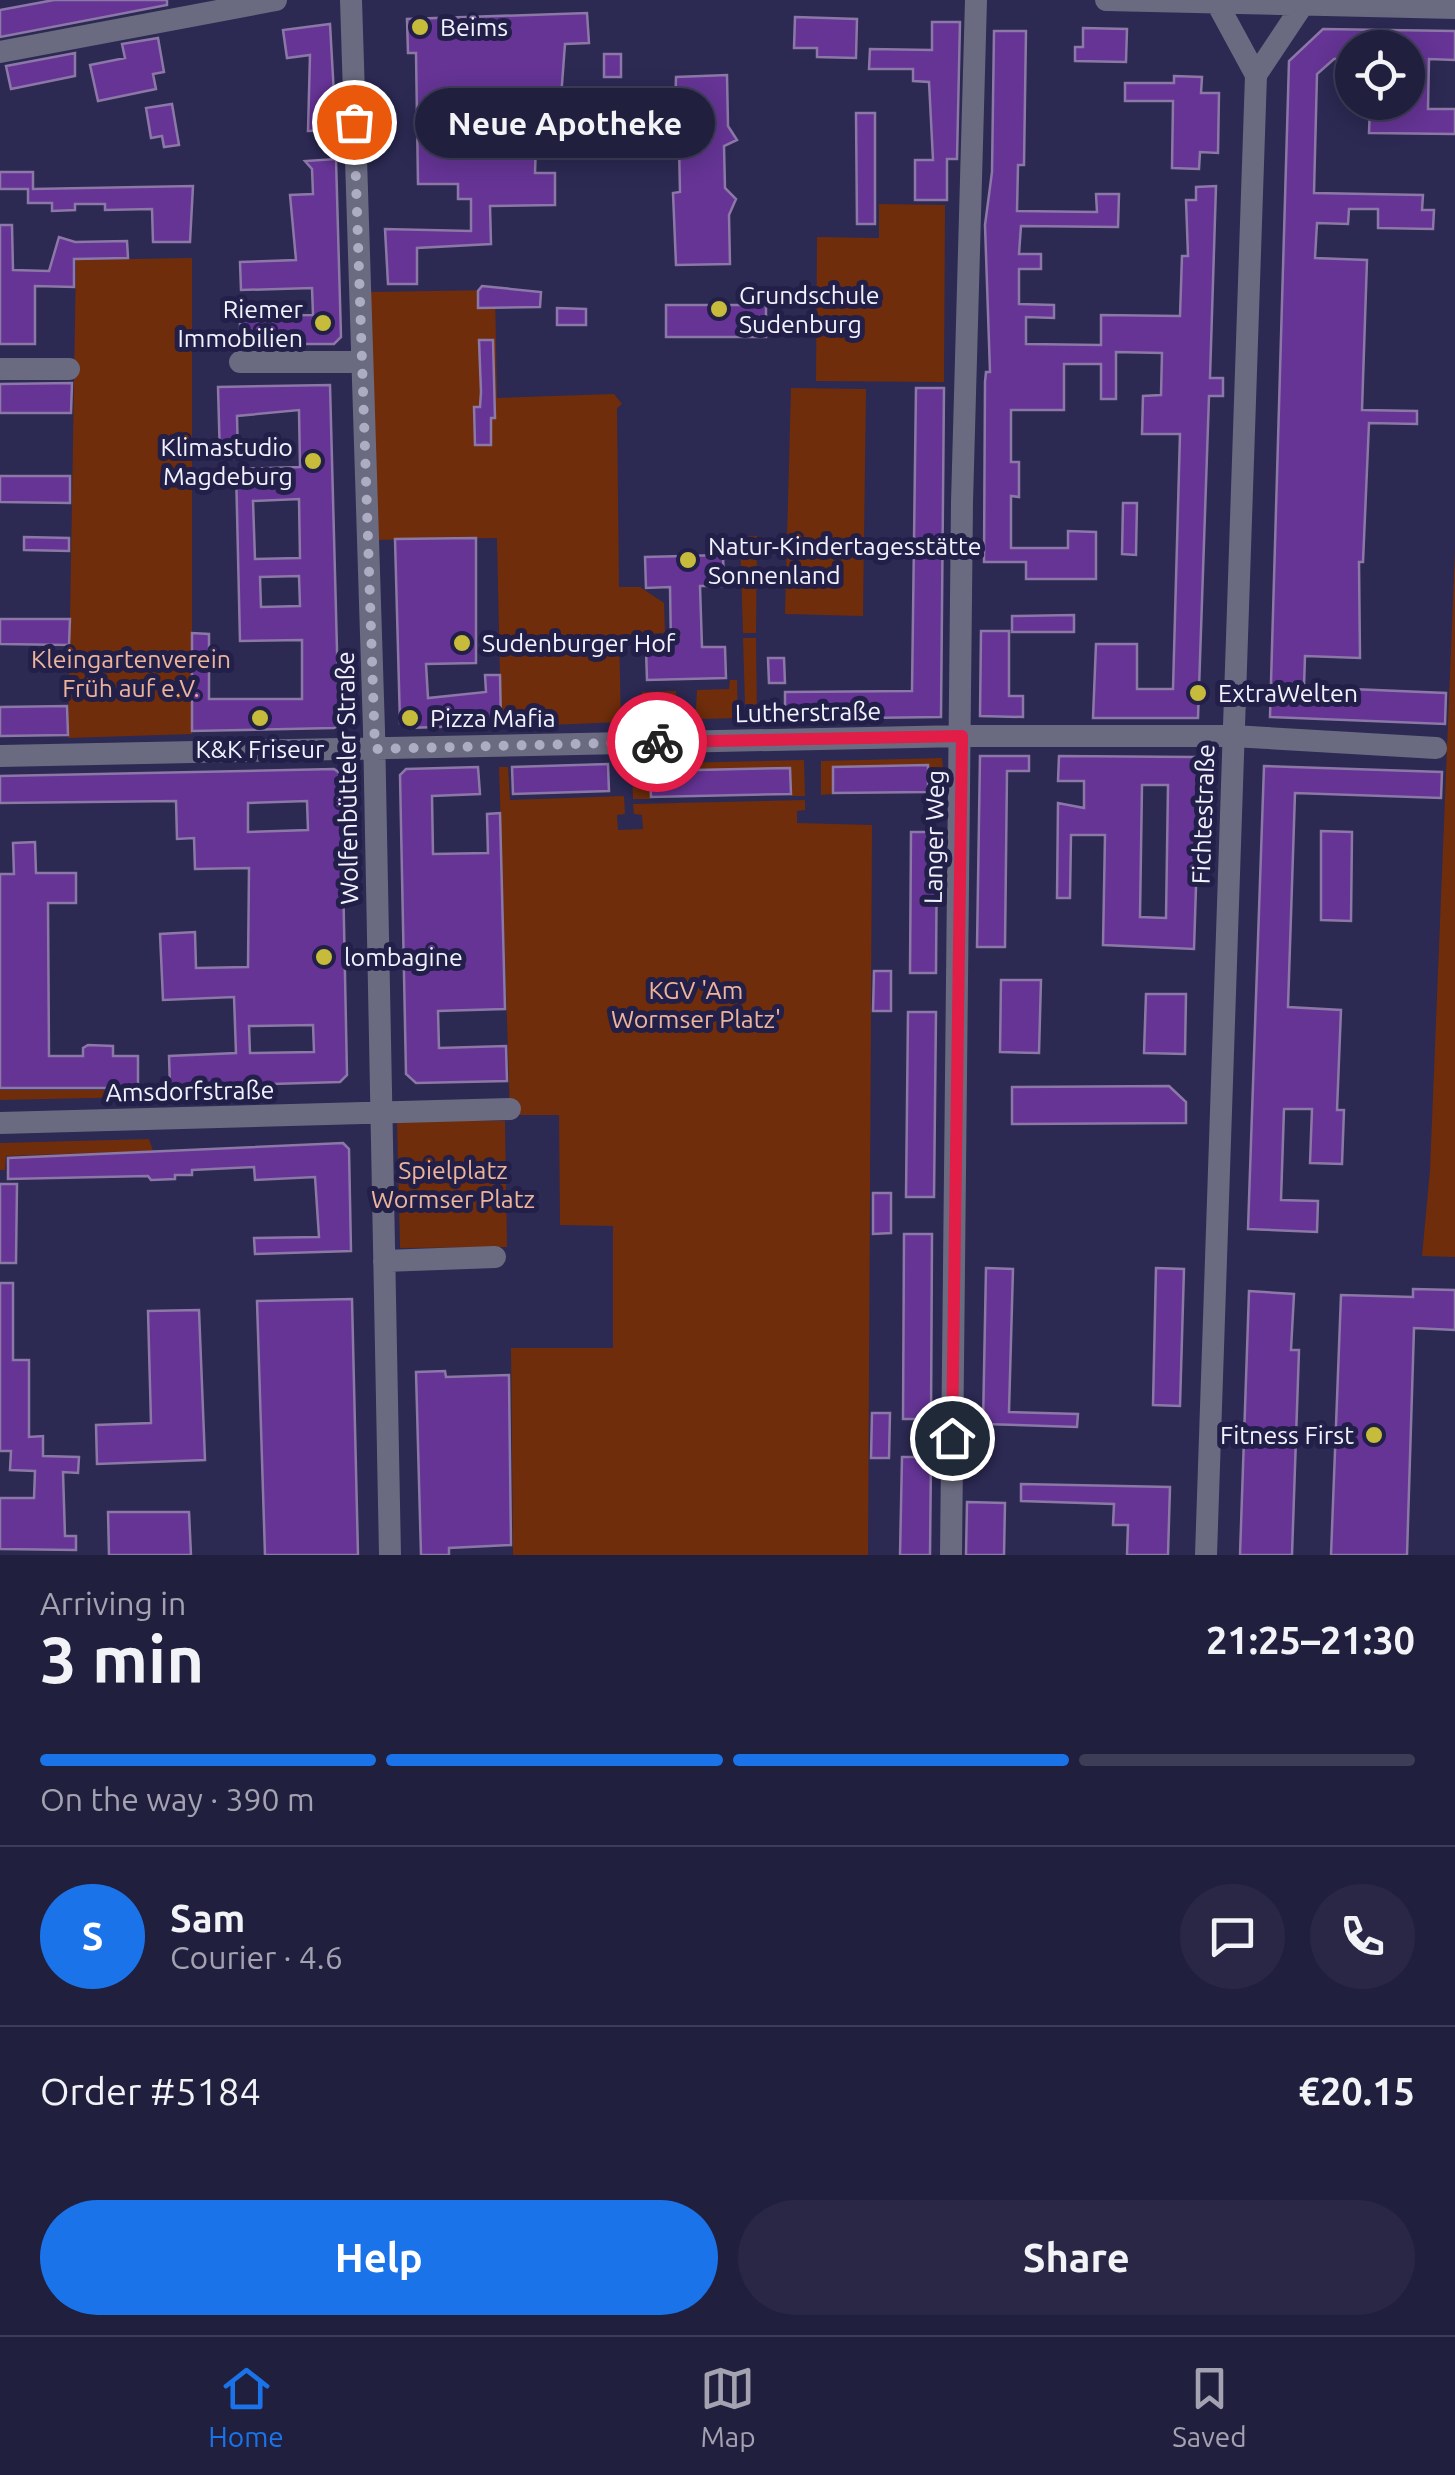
<!DOCTYPE html>
<html lang="en">
<head>
<meta charset="utf-8">
<style>
  body { margin:0; font-family:Ubuntu,sans-serif; background:#292745; color:#f1f3f6; height:100vh; display:flex; flex-direction:column; font-size:38px; white-space:nowrap }
  * { box-sizing:border-box; margin:0 }
  p { font-size:32px; color:#a2a2b0 }
  .icon { flex:none; width:55px; height:55px; fill:none; stroke:currentColor; stroke-width:2; stroke-linecap:round; stroke-linejoin:round }
  .map { position:relative; height:1555px; overflow:hidden }
  .drawer { display:flex; flex-direction:column; background:#211f3e; flex:1 }
  .drawer>* { flex:none }
  .controls { position:absolute; left:1335px; top:30px; display:grid; gap:20px }
  .controls a { display:grid; place-items:center; width:90px; height:90px; border-radius:50%; background:#211f3e; box-shadow:0 5px 25px #0003,0 0 0 2px #3e3d58; font-size:50px }
  .pin { position:absolute; display:grid; place-items:center; width:85px; height:85px; color:#fff; margin:-42px; border:5px solid #fff; border-radius:50%; box-shadow:0 2px 10px #0007 }
  .courier { position:absolute; display:grid; place-items:center; width:100px; height:100px; margin:-50px; border:8px solid #e11d48; border-radius:50%; background:#fff; color:#222; box-shadow:0 2px 12px #0007 }
  .bubble { position:absolute; height:70px; border-radius:35px; background:#211f3e; box-shadow:0 5px 25px #0003,0 0 0 2px #3e3d58; font-size:32px; font-weight:700; line-height:70px; text-align:center }
  .headline em { font-style:normal; font-weight:700 }
  .headline div { display:flex; flex-direction:column-reverse }
  .headline { display:flex; align-items:center; justify-content:space-between; height:170px; padding:0 40px }
  h1 { font-size:65px; font-weight:700; line-height:75px }
  .bar { display:grid; grid-template-columns:repeat(4,1fr); gap:15px 10px; align-content:center; height:120px; padding:0 40px }
  .bar i { height:12px; border-radius:8px; background:#3e3d58 }
  .bar .current { background:#1a73e8 }
  .bar p { grid-column:span 4 }
  .line { display:flex; align-items:center; gap:25px; padding:0 40px; border-top:2px solid #3e3d58 }
  .line div { flex:1 }
  .round { display:grid; place-items:center; flex:none; width:105px; height:105px; border-radius:52px; background:#292745 }
  .cta { display:flex; gap:20px; margin-top:auto; padding:20px 40px }
  .cta a { flex:1; height:115px; border-radius:60px; background:#1a73e8; color:#fff; font-size:40px; font-weight:700; line-height:115px; text-align:center }
  .cta a+a { background:#292745; color:#f1f3f6 }
  .tab-bar { display:flex; justify-content:space-around; align-items:center; height:140px; border-top:2px solid #3e3d58; background:#211f3e; font-size:28px; color:#a2a2b0 }
  .tab-bar a { display:grid; justify-items:center; gap:5px }
  .tab-bar .current { color:#1a73e8 }
  .map>svg:first-child { display:block }
  .green { fill:#6f2d0b }
  .building { fill:#653495; stroke:#8c78a7; stroke-width:2.5; fill-rule:evenodd }
  .lines { fill:none; stroke-linecap:round; stroke-linejoin:round }
  .minor { stroke:#6a6b80; stroke-width:22 }
  .done { stroke:#acacc2; stroke-width:10; stroke-dasharray:0 18 }
  .route { stroke:#e11d48; stroke-width:12 }
  .poi-dot { fill:#c7bb3b; stroke:#221f48; stroke-width:4 }
  .labels { text-anchor:middle; stroke-width:10; stroke-linejoin:round; paint-order:stroke }
  .poi-label { font-size:25px; fill:#f1f2fd; stroke:#221f48; text-anchor:start }
  .park-label { font-size:25px; fill:#edb49c; stroke:#221f48 }
  .street-label { font-size:25px; fill:#f1f2fd; stroke:#221f48 }
</style>
</head>
<body>
<div class="map">
<svg width="1455" height="1555" viewBox="0 0 1455 1555">
  <rect width="100%" height="100%" fill="#2c2953"/>
  <path class="green" d="M879 204 945 205 944 382 816 381 817 237 879 238Z
    M192 258V734L68 738 76 260Z
    M495 290 497 398 614 394 622 404 617 408 619 587H640L664 603 665 633 619 635 621 722 501 727 497 538 374 540 368 292Z
    M791 388 866 389 863 616 785 614Z
    M757 536 756 633H743L740 537Z
    M1455 550V1257L1422 1256 1430 1170Z
    M743 638H756L757 718H752L751 704H745Z
    M730 680H737L738 718 630 721V714H642V692L676 691 677 709H696L697 690 729 689Z
    M942 758 945 792H928L927 765 834 767 833 794 821 795V761Z
    M804 760 805 796H791L790 768 651 771 650 799H633L632 764Z
    M499 767H508L510 800 624 796 625 814 617 815 618 830 643 829 642 815 634 814 633 804 805 800V810L797 811V823L872 825 868 1555H513L511 1348H613V1226L560 1225 559 1115H510Z
    M0 1090H138L139 1097 0 1100Z
    M397 1121H505L507 1247 400 1248Z
    M149 1139 153 1151 6 1156 5 1170H0V1143Z"/>
  <path class="building" d="M54 0H167V5L0 37V10Z
    M587 13 589 43 565 44 560 111 537 112 535 173H555V205L490 206 491 244 417 248V284H388L385 229 471 231V199H458V184H418L416 53H408L407 19Z
    M795 17 857 19 856 58 817 57V48H794Z
    M932 22H960L957 159H947V200H915V160H933L929 82 913 81V69H869L870 49 932 50Z
    M330 24 336 130 308 131 310 55 287 58 283 30Z
    M1083 28 1127 29 1126 62 1075 61V47H1083Z
    M1323 29 1455 31V60L1429 59 1428 109H1455V134L1369 133 1370 105 1408 102V48H1352V58L1334 59 1317 74 1314 193 1423 195 1422 210H1434L1433 229 1378 228V209H1349L1348 224 1317 223 1315 258 1367 260 1362 410 1417 411V424L1369 423 1363 562H1359L1360 658 1305 656 1304 687 1446 693 1445 724 1270 717 1289 61Z
    M994 31H1026L1024 165H1018L1017 211 1097 212 1096 194H1119L1118 227 1021 226 1019 254H1041V269H1019V304L1054 305V318L1026 317V344L1101 345V315L1180 316 1182 256H1188L1186 200H1196V187L1216 186 1210 378H1223V396H1209L1198 718H1093L1096 644H1137V689H1173L1180 434H1142L1143 396 1161 395 1162 353 1116 352V399H1101V364H1064V410H1011V462H1019V497L1011 496V548H1068V531L1096 532V579H1026V562H984L985 382 986 372H990L985 225 992 172Z
    M158 38 164 72 153 74 156 89 98 101 90 65 125 58 122 44Z
    M75 53V76L11 89 6 66Z
    M604 54H621V77H604Z
    M727 75 728 126 737 140 724 146 725 188 736 199 729 215 730 264 676 265 673 193 680 192 679 146 674 147 676 77Z
    M1174 76 1202 77 1201 93H1219L1218 153 1200 152 1199 169 1172 168 1173 101H1125V83H1174Z
    M172 104 179 145 164 147 162 136 151 138 146 108Z
    M856 113H875V224H857Z
    M336 159 341 337 334 344H240V316L313 315 312 288 241 290 240 262 296 260 290 195 313 194 312 169 305 161Z
    M0 172H33V189L193 186 190 242H153L152 209 105 210V204H75V210L52 211V203H28V189H0Z
    M0 225H12L13 270 49 271 59 237 75 242 127 241 128 258 74 259V287L35 286V344H0Z
    M482 286 541 292 540 307 478 308V291Z
    M666 305H766V337H666Z
    M557 308 586 309V325H557Z
    M479 340H493L495 418H491V445H475L474 407H480L481 392Z
    M72 383 71 413H0V384Z
    M330 385 339 725 334 728 192 731V633L209 634V699H302V640L240 641 236 469 300 467 299 410 237 416 238 458 220 459 218 387ZM299 499 300 558 255 559 253 501ZM299 576 300 606 261 607 260 577Z
    M916 388H944L941 717 785 719V692L912 691Z
    M0 476H70V503L0 502Z
    M1123 503H1137L1136 555 1122 554Z
    M24 537 69 538V551L24 550Z
    M476 538V663L426 664 428 698 486 692 485 675H500L501 725 406 728 400 723 395 539Z
    M723 555 724 586H700L702 647H725L726 678 647 680 646 649 671 648 670 587 646 588 645 557Z
    M1074 615V632H1012V616Z
    M0 619H70L69 645 0 644Z
    M981 631H1009V696H1023V717L980 716Z
    M768 658H784L785 683H769Z
    M67 706 68 735 0 736V707Z
    M980 756H1029V771H1007L1005 947H977Z
    M1059 756 1195 757 1200 762 1194 949 1103 945 1105 835H1071L1070 898H1057L1058 803 1084 808V781H1058ZM1142 785H1168L1166 918 1140 917Z
    M608 764 609 791 513 794 512 767Z
    M928 765V792L833 793V767Z
    M1264 766 1442 772 1441 798 1295 793 1288 1007 1341 1010 1337 1110H1344L1342 1164 1310 1163 1312 1109H1284L1281 1200 1318 1201 1317 1232 1248 1229Z
    M478 767 480 794 432 796 433 854 488 853 487 814 500 813 505 1009 438 1011 439 1048 506 1046 507 1081 416 1083 406 1074 400 775 406 769Z
    M790 768 791 794 651 797 650 771Z
    M334 769 341 774 347 1075 340 1082 170 1087 169 1056 236 1053 234 997 163 1000 160 934 195 932 196 968 248 967 249 868 195 869 194 838 177 839 176 801 0 803V776ZM307 801 308 830 248 832V803ZM313 1025 314 1052 250 1053 249 1026Z
    M1321 831 1352 832 1351 921 1321 920Z
    M911 832H937L936 973H910Z
    M35 842 36 873H76V903H48L49 1056H83V1048L88 1045 113 1046V1056H138V1088H0V874H14L13 843Z
    M874 971H891V1011H873Z
    M1001 980H1041L1039 1053 1000 1052Z
    M1146 994H1186L1185 1054 1144 1053Z
    M908 1012H936L934 1197H906Z
    M1169 1086 1186 1102V1123L1012 1124V1087Z
    M343 1143 349 1149 351 1251 255 1254 254 1238 319 1237 315 1177 255 1180 254 1167 192 1170V1175H175V1179L151 1180 148 1176 8 1179V1158Z
    M0 1184H17L16 1263H0Z
    M873 1193H891V1233L873 1234Z
    M904 1234H932L931 1419H903Z
    M986 1268 1013 1269 1009 1412 1078 1414 1077 1427 983 1424Z
    M1156 1268 1184 1269 1180 1406 1153 1405Z
    M0 1283H13V1360H29V1437L43 1436V1456L79 1457 78 1473 63 1472 65 1536H76V1550L0 1549V1498H34L35 1471 10 1470 11 1451H0Z
    M1413 1289 1455 1290V1330L1414 1328 1407 1555H1331L1341 1295 1413 1297Z
    M1249 1291 1294 1294 1291 1350H1299L1292 1555H1240Z
    M352 1299 358 1555H265L257 1301Z
    M199 1310 205 1460 97 1464 96 1425 151 1423 148 1311Z
    M445 1371 446 1377 509 1375 511 1545 449 1548V1555H421L416 1372Z
    M872 1413H890L889 1458H871Z
    M902 1457H931L930 1555H900Z
    M1021 1484 1170 1487 1168 1555H1127L1128 1525H1113L1114 1504 1021 1501Z
    M967 1502 1005 1503 1004 1555H966Z
    M108 1512H189L191 1555H109Z"/>
  <g class="lines">
    <path class="minor" d="M351 0 374 730 390 1555
      M1106 0 1455 8
      M0 52 276 0
      M1256 75 1302 6
      M240 362H361
      M0 369H69
      M0 756 962 736H1233L1436 748
      M0 1123 510 1109
      M384 1261 495 1257
      M951 1555 962 502 976 0
      M1206 1555 1256 75 1218 5"/>
  </g>
  <g class="lines">
    <path class="done" d="M354 122 375 749 657 742"/>
    <path class="route" d="M657 742 962 736 952 1438"/>
  </g>
  <g class="poi-dot">
    <circle cx="420" cy="27" r="10"/>
    <circle cx="719" cy="309" r="10"/>
    <circle cx="323" cy="323" r="10"/>
    <circle cx="313" cy="461" r="10"/>
    <circle cx="688" cy="560" r="10"/>
    <circle cx="462" cy="643" r="10"/>
    <circle cx="1198" cy="693" r="10"/>
    <circle cx="260" cy="718" r="10"/>
    <circle cx="410" cy="718" r="10"/>
    <circle cx="324" cy="957" r="10"/>
    <circle cx="1374" cy="1435" r="10"/>
  </g>
  <g class="labels">
    <g class="poi-label">
      <text x="440" y="36">Beims</text>
      <text x="739" y="304">Grundschule<tspan x="739" dy="29">Sudenburg</tspan></text>
      <text x="303" y="318" text-anchor="end">Riemer<tspan x="303" dy="29">Immobilien</tspan></text>
      <text x="293" y="456" text-anchor="end">Klimastudio<tspan x="293" dy="29">Magdeburg</tspan></text>
      <text x="708" y="555">Natur-Kindertagesstätte<tspan x="708" dy="29">Sonnenland</tspan></text>
      <text x="482" y="652">Sudenburger Hof</text>
      <text x="1218" y="702">ExtraWelten</text>
      <text x="430" y="727">Pizza Mafia</text>
      <text x="260" y="758" text-anchor="middle">K&amp;K Friseur</text>
      <text x="344" y="966">lombagine</text>
      <text x="1354" y="1444" text-anchor="end">Fitness First</text>
    </g>
    <g class="park-label">
      <text x="131" y="668">Kleingartenverein<tspan x="131" dy="29">Früh auf e.V.</tspan></text>
      <text x="696" y="999">KGV 'Am<tspan x="696" dy="29">Wormser Platz'</tspan></text>
      <text x="453" y="1179">Spielplatz<tspan x="453" dy="29">Wormser Platz</tspan></text>
    </g>
    <g class="street-label">
      <text transform="translate(808 712) rotate(-1)" y="9">Lutherstraße</text>
      <text transform="translate(347 778) rotate(-91)" y="9">Wolfenbütteler Straße</text>
      <text transform="translate(1203 814) rotate(-88)" y="9">Fichtestraße</text>
      <text transform="translate(934 837) rotate(-89)" y="9">Langer Weg</text>
      <text transform="translate(190 1091) rotate(-1)" y="9">Amsdorfstraße</text>
    </g>
  </g>
</svg>
<div class="controls">
<a><svg class="icon" aria-label="locate" viewBox="0 0 24 24"><circle cx="12" cy="12" r="6"/><path d="M12 2v4M12 18v4M2 12h4M18 12h4"/></svg></a>
</div>
<div class="pin" style="left:354px;top:122px;background:#ea580c"><svg class="icon" aria-label="bag" viewBox="0 0 24 24"><path d="M5 8h14l-1 12H6zM9 8a3 3 0 0 1 6 0"/></svg></div>
<div class="pin" style="left:952px;top:1438px;background:#1f2937"><svg class="icon" aria-label="home" viewBox="0 0 24 24"><path d="M3 11l9-7 9 7M6 9v11h12V9"/></svg></div>
<div class="courier" style="left:657px;top:742px"><svg class="icon" aria-label="bike" viewBox="0 0 24 24"><circle cx="6" cy="16" r="4"/><circle cx="18" cy="16" r="4"/><path d="M6 16l4-8h5l3 8M10 8l3 8H6M13 5h3"/></svg></div>
<div class="bubble" style="left:415px;top:88px;width:300px">Neue Apotheke</div>
</div>
<section class="drawer">
<div class="headline"><div><h1>3 min</h1><p>Arriving in</p></div><em>21:25–21:30</em></div>
<div class="bar"><i class="current"></i><i class="current"></i><i class="current"></i><i></i><p>On the way · 390 m</p></div>
<div class="line" style="height:180px"><b class="round" style="background:#1a73e8;color:#fff">S</b><div><b>Sam</b><p>Courier · 4.6</p></div><a class="round"><svg class="icon" aria-label="chat" viewBox="0 0 24 24"><path d="M4 5h16v11H9l-5 4z"/></svg></a><a class="round"><svg class="icon" aria-label="phone" viewBox="0 0 24 24"><path d="M5 4h4l2 5-3 2q2 4 5 5l2-3 5 2v4C11 20 4 13 5 4z"/></svg></a></div>
<div class="line" style="height:130px"><div>Order #5184</div><b>€20.15</b></div>
<div class="cta"><a>Help</a><a>Share</a></div>
</section>
<nav class="tab-bar">
<a class="current"><svg class="icon" aria-label="home" viewBox="0 0 24 24"><path d="M3 11l9-7 9 7M6 9v11h12V9"/></svg>Home</a>
<a><svg class="icon" aria-label="map" viewBox="0 0 24 24"><path d="M3 6l6-2 6 2 6-2v14l-6 2-6-2-6 2zM9 4v14M15 6v14"/></svg>Map</a>
<a><svg class="icon" aria-label="saved" viewBox="0 0 24 24"><path d="M7 4h10v16l-5-4-5 4z"/></svg>Saved</a>
</nav>
</body>
</html>
